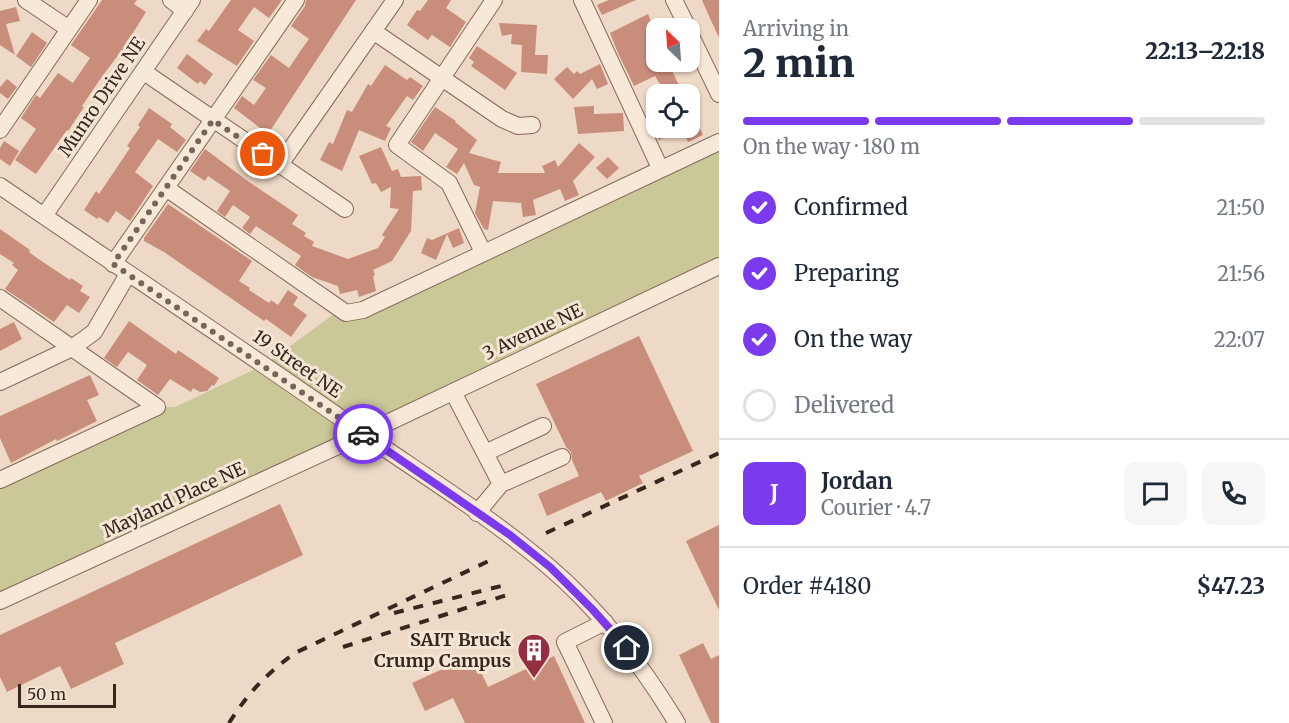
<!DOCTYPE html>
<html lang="en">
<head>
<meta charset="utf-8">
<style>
  body { margin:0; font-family:Merriweather,serif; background:#f6f6f7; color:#1f2937; height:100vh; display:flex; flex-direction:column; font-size:22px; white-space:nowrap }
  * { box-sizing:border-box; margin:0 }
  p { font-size:20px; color:#747a83 }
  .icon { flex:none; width:33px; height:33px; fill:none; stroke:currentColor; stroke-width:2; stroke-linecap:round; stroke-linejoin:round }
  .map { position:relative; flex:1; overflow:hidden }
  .details { display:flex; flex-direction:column; background:#fff; width:570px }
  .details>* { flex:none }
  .needle { width:39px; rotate:335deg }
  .controls { position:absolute; left:646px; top:18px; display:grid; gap:12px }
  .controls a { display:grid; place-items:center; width:54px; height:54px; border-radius:12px; background:#fff; box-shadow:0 2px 4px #0004; font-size:30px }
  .scale { position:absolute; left:18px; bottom:15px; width:98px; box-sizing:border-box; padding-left:6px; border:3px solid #38261f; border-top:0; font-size:16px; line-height:21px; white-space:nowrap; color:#38261f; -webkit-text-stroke:4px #f4e5d4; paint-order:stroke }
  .pin { position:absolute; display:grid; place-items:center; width:51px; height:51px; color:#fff; margin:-26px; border:3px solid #fff; border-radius:50%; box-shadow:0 2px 6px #0007 }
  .courier { position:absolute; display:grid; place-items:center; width:60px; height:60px; margin:-30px; border:4px solid #7c3aed; border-radius:50%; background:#fff; color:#222; box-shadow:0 2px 8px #0007 }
  .summary em { font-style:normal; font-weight:800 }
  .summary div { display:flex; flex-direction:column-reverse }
  .summary { display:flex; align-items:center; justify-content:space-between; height:102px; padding:0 24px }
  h1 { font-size:39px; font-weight:800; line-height:45px }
  .bar { display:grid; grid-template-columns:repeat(4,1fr); gap:9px 6px; align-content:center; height:72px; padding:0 24px }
  .bar i { height:8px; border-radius:4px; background:#e0e1e3 }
  .bar .current { background:#7c3aed }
  .bar p { grid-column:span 4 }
  .line { display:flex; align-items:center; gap:15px; padding:0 24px; border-top:2px solid #e0e1e3 }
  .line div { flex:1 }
  .round { display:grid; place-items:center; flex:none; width:63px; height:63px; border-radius:12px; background:#f6f6f7 }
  ol { padding:0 24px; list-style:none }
  li { display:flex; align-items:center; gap:18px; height:66px }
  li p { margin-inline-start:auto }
  li .icon { padding:6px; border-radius:50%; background:#7c3aed; color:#fff; stroke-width:4 }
  li:last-child { color:#747a83 }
  li i { width:33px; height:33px; border:3px solid #e0e1e3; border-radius:50% }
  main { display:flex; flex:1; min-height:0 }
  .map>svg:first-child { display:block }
  .green { fill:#cac799 }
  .building { fill:#c98d7c }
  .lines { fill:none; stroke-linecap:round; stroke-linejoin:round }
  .minor-casing { stroke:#876a5c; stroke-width:18 }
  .minor { stroke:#f8e8d8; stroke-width:16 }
  .rail { stroke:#38261f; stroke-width:4; stroke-dasharray:10 10; stroke-linecap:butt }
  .done { stroke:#776559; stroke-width:6; stroke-dasharray:0 10.8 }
  .route { stroke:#7c3aed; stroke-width:8 }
  .labels { text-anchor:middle; stroke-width:6; stroke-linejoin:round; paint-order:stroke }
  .street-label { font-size:18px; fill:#38261f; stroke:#f4e5d4 }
  .poi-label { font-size:18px; font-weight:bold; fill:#38261f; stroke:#f4e5d4; text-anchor:end }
</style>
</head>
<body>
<main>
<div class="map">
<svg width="719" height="723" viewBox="0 0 719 723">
  <rect width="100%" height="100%" fill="#edd9c5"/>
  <path class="green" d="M719 142V266L0 598V480L157 407H175L264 365 341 309 346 313Z"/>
  <path class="building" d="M102 0H137L134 4 146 12 133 33 135 34 129 44 121 55 119 54 101 78 82 106 84 107 68 131 67 130 36 174 15 160 36 129 21 118 36 95 40 98 58 73 73 83 90 58 71 45Z
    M231 0H282L269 18 254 7 238 30 254 41 237 66 197 41 206 29 209 31Z
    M306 0H356L268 134 234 108 242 96 254 105 266 88 253 80 271 55 289 68 301 50 309 39 291 26 305 6Z
    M428 0H451L446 8 466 22 450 47 432 35 428 40 407 25 417 10 420 11Z
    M609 0H636L602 15 597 5Z
    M702 0H719V38L705 7Z
    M16 7 20 21 6 24 15 55 0 45V11Z
    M648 14 657 36V62H668L683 94H666L655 76 634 86 618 53 610 33Z
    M499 23 537 25 535 55H548L547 74 521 72 522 45 511 44 512 34 502 36Z
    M32 32 47 43 31 67 16 56Z
    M477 46 517 73 505 90 471 66 474 62 469 58Z
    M187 54 213 74 205 85 200 81 198 84 177 68Z
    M600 64 608 84 597 89 592 79 573 99 554 79 567 67 574 74 577 71 580 74Z
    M385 65 407 80 410 77 423 86 413 100 407 96 386 126 391 128 385 141 359 130 342 171 320 160 329 142 333 144 347 110 352 112 368 84 371 86Z
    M7 79 17 87 8 99 0 93V87Z
    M594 106V114L623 113 624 131 578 134 574 107Z
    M435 107 456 121 455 122 477 140 469 153 501 162 498 173H545L542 166 555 160 558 167 579 143 595 157 573 181 579 195 565 201 560 189 533 200 536 215 523 217 521 203 493 201 488 230 484 229 475 213 480 187 474 185 464 163 457 174 446 167 458 149 435 133 423 151 411 142Z
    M690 107 703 135 688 142 682 129 659 140 653 128H690Z
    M149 108 172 124 170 127 186 140 177 152 158 139 135 172 153 186 130 221 116 211 108 223 99 217 97 219 84 210 96 191 99 194 130 148 127 146 140 127 138 125Z
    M4 141 19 151 10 166 0 159V148Z
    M381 147 392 171 398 169 401 177 421 176 422 190 413 191 411 231 392 261 373 270 375 275 373 276 376 291 359 297 357 290 340 294 338 286 312 277 295 265 301 256 256 226 250 234 242 228 250 217 233 205 225 217 217 211 230 191 208 176 205 181 190 171 205 149 249 182 298 215 292 224 306 233 304 236 314 242 312 246 348 259 378 248 385 237 382 235 399 209 390 208 391 187 381 192 376 183 372 184 359 156Z
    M608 157 619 168 607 179 596 168Z
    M168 204 252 261 239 281 250 288 249 290 269 303 271 300 278 305 288 290 298 297 293 305 307 315 291 337 266 319 264 321 164 252 144 241V238Z
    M459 228 464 243 453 248 447 234 436 260 421 253 427 238 432 240Z
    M0 229 30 250 29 252 37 258 70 280 71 278 83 286 80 291 90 297 79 313 67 305 54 322 5 289 18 270 12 265 14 263 0 254Z
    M129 321 176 354 178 350 219 378 214 386 212 385 207 391 200 392 193 388 191 392 170 379 158 395 137 380 147 365 128 352 117 367 104 358Z
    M14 322 22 339 0 351V329Z
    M639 336 693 451 639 476 643 483 606 501 601 492 547 516 538 494 579 476 572 460 571 452 566 447 536 384Z
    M90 375 99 395 87 400 97 421 57 441 56 439 11 463 0 438V416Z
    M280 504 303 555 115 643 124 664 71 689 60 666 7 692 0 677V635Z
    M719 525V610L686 541Z
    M703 643 711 659 719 655V723H711L679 655Z
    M473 655 488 687 554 656 585 723H465L453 698 425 711 412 683Z"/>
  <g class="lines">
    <defs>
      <path id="minor" d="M26 0 69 29
        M171 0 185 11
        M582 0 660 168
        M674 0 688 28
        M373 31 502 119 518 126 532 125
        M690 34 719 94
        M144 72 345 209
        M0 130 89 0
        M279 166 395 0
        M0 186C117 266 236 345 352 426 418 472 487 514 548 566 600 610 642 665 677 723
        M166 188 346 313 363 310 719 142
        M44 216 192 0
        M483 252 449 183 397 145 494 0
        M113 264 296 0
        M0 298 157 407 0 480
        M0 382 72 348 94 332 128 274
        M453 392 501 484
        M485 453 543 426
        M477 513 501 484 562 457
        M0 601 364 434 719 266
        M604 723 565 642 605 622"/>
    </defs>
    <use href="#minor" class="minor-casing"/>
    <use href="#minor" class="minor"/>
    <path class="rail" d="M546 533 719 453
      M394 613 501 586
      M343 647 507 595
      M229 723C248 693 266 674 295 653L495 558"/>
  </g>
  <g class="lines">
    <path class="done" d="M263 154 213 120 113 264 363 434"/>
    <path class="route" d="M363 434 510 535 550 567 593 610 627 648"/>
  </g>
  <defs>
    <symbol id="building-pin" viewBox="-11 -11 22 30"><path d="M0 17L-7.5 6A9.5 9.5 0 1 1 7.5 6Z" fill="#942e42" stroke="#f4e5d4"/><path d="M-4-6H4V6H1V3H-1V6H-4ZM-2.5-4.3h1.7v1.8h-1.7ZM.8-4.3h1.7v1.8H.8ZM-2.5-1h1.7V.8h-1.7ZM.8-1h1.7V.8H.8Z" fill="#fff"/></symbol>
  </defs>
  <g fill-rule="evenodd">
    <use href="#building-pin" x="515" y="631" width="38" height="52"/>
  </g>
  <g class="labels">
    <g class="street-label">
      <text transform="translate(102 97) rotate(-56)" y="6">Munro Drive NE</text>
      <text transform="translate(533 332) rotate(-25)" y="6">3 Avenue NE</text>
      <text transform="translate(297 364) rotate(35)" y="6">19 Street NE</text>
      <text transform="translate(174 500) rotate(-25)" y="6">Mayland Place NE</text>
    </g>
    <g class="poi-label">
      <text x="511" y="646">SAIT Bruck<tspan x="511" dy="21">Crump Campus</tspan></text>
    </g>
  </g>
</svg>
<div class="controls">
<a><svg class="needle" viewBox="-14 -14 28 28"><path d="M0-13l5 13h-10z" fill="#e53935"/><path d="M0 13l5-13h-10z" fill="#747a83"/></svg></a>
<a><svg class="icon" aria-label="locate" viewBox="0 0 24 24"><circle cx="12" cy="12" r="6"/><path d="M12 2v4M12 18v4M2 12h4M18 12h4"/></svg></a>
</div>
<div class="scale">50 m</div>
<div class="pin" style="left:263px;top:154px;background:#ea580c"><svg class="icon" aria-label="bag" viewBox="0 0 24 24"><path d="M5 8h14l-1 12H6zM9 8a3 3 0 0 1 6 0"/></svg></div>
<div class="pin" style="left:627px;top:648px;background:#1f2937"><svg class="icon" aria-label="home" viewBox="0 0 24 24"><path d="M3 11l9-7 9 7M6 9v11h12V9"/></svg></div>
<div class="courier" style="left:363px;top:434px"><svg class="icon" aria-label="car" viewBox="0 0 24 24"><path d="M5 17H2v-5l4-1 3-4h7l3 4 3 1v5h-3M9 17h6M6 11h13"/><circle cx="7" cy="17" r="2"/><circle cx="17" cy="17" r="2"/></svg></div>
</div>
<section class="details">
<div class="summary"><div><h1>2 min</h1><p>Arriving in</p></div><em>22:13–22:18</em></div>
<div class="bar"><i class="current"></i><i class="current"></i><i class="current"></i><i></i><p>On the way · 180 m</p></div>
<ol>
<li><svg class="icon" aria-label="check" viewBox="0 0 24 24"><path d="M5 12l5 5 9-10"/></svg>Confirmed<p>21:50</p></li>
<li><svg class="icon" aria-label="check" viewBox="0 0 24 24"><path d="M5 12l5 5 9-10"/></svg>Preparing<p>21:56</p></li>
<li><svg class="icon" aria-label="check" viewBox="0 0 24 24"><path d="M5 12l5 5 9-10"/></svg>On the way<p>22:07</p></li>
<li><i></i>Delivered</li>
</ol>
<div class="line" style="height:108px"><b class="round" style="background:#7c3aed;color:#fff">J</b><div><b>Jordan</b><p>Courier · 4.7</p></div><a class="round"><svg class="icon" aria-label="chat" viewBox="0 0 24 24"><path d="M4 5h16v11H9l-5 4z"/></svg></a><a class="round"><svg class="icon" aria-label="phone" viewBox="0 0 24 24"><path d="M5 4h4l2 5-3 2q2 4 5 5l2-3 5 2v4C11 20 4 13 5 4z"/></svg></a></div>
<div class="line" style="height:78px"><div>Order #4180</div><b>$47.23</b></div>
</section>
</main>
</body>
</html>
